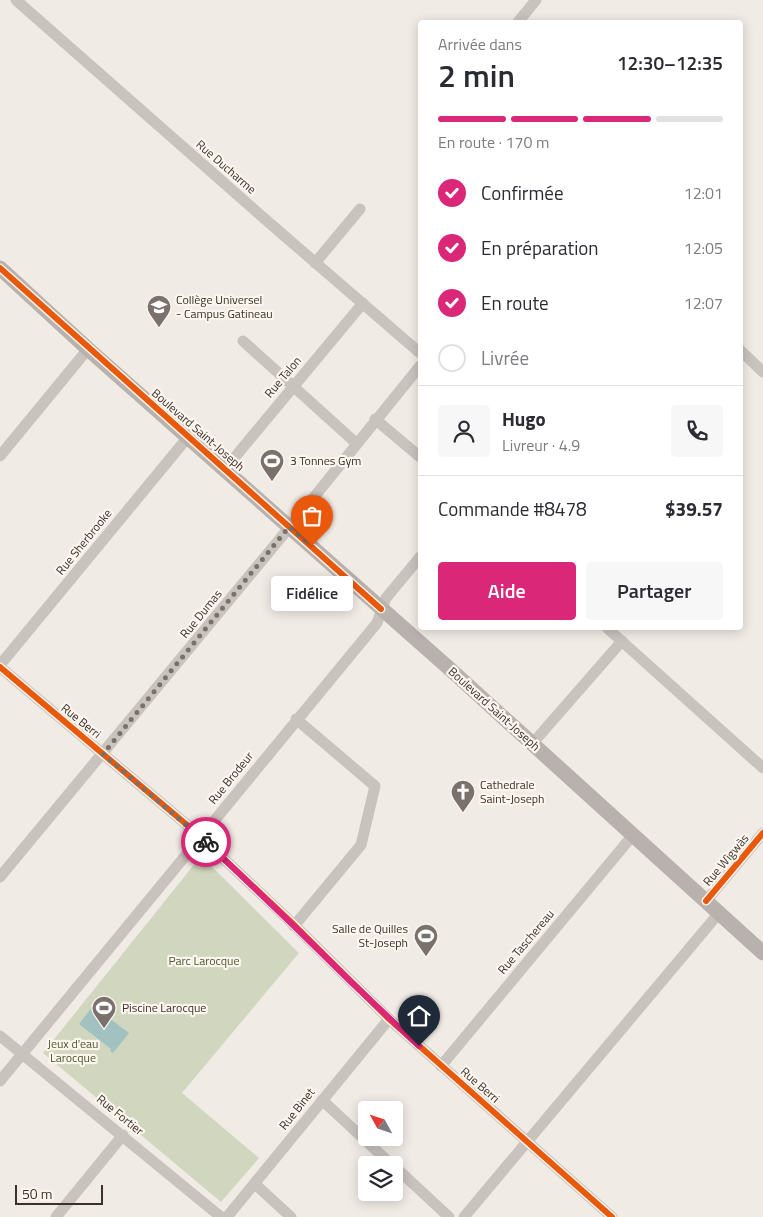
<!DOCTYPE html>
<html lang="fr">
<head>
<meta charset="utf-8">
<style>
  body { margin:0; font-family:"Titillium Web",sans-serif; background:#f7f7f7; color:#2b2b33; height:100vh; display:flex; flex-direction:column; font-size:19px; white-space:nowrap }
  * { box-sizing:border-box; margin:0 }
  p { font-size:16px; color:#7c7c81 }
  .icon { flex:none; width:28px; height:28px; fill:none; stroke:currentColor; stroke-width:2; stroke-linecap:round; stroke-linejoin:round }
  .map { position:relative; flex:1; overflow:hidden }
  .details { position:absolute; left:418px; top:20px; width:325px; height:610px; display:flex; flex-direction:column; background:#fff; border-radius:5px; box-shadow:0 2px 12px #0003 }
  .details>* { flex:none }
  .needle { width:32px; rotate:310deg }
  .fabs { position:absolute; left:358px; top:1101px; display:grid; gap:10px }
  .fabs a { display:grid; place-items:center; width:45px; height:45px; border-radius:5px; background:#fff; box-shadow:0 2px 12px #0003; font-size:25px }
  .scale { position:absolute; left:15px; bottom:12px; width:88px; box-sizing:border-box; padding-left:5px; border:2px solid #3b302b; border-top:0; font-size:14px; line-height:18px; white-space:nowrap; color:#3b302b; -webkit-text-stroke:4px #fbf5ee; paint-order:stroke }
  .pin { position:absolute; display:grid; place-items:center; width:42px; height:42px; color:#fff; margin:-51px -21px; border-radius:50% 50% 50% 0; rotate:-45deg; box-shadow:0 0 5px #0007 }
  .pin .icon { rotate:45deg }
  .courier { position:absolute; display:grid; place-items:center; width:50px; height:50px; margin:-25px; border:4px solid #db2777; border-radius:50%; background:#fff; color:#222; box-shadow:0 1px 6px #0007 }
  .bubble { position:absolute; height:35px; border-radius:5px; background:#fff; box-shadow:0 2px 12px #0003; font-size:16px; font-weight:600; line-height:35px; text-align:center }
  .head em { font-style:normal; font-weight:600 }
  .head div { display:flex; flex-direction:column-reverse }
  .head { display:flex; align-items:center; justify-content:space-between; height:85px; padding:0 20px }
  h1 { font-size:32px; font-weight:600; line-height:38px }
  .bar { display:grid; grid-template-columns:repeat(4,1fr); gap:8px 5px; align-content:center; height:60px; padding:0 20px }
  .bar i { height:6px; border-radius:4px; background:#e1e1e2 }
  .bar .on { background:#db2777 }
  .bar p { grid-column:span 4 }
  .line { display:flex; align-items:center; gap:12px; padding:0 20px; border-top:1px solid #e1e1e2 }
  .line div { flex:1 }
  .round { display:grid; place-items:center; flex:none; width:52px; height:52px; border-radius:5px; background:#f7f7f7 }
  ol { padding:0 20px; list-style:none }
  li { display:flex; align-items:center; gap:15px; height:55px }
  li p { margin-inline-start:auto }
  li .icon { padding:5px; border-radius:50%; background:#db2777; color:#fff; stroke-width:4 }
  li:last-child { color:#7c7c81 }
  li i { width:28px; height:28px; border:2px solid #e1e1e2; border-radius:50% }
  .action { display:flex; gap:10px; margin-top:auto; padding:10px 20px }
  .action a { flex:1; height:58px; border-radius:5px; background:#db2777; color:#fff; font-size:20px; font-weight:600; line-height:58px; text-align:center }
  .action a+a { background:#f7f7f7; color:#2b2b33 }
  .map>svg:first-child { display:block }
  .green { fill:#d1d6bf }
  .water { fill:#a1c2c1 }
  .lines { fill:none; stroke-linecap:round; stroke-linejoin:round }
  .minor { stroke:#c9c3be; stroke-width:11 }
  .major { stroke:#b8b1ad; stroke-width:15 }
  .cycleway-casing { stroke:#fbf5ee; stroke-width:9 }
  .cycleway { stroke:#e8590c; stroke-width:6 }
  .done { stroke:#7a716c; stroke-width:5; stroke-dasharray:0 9 }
  .route { stroke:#db2777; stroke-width:6 }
  .labels { text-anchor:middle; stroke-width:4.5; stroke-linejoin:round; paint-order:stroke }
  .street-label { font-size:12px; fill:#3b302b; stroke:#fbf5ee }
  .poi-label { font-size:12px; fill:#3b302b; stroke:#fbf5ee; text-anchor:start }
  .park-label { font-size:12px; fill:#4a5a2e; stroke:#fbf5ee }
</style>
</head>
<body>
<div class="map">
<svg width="763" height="1217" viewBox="0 0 763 1217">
  <rect width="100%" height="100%" fill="#f0ebe5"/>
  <path class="green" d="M201 856 299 953 182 1093 259 1158 221 1202 43 1053Z"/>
  <path class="water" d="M93 1006 129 1033 113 1053 110 1051 111 1049 79 1024Z"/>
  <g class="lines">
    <path class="minor" d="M16 0 266 220 420 353
      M518 22 536 0
      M315 263 360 209
      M243 341 356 443
      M740 350 763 372
      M375 419 420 457
      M0 456 88 349
      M225 469 363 303
      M607 628 763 768
      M0 665 188 437
      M0 667 193 830 290 921 389 1019 612 1217
      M532 744 622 641
      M0 877 302 512 420 366
      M706 901 763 833
      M294 926 361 845 375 786 296 719
      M0 1036 221 1217
      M441 1066 633 835
      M0 1081 377 623 386 598 420 557
      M322 1100 392 1165
      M394 1166 449 1217
      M255 1184 291 1217
      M56 1217 123 1135
      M227 1217 389 1019
      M464 1217 719 913"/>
    <path class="major" d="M0 268 88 349 451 670 763 953"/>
    <defs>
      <path id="cycleway" d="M0 268 381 609
        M0 667 193 830 290 921 389 1019 612 1217
        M706 901 763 833"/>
    </defs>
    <use href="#cycleway" class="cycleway-casing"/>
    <use href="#cycleway" class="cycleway"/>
  </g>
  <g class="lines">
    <path class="done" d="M206 842 103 754 289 527 312 546"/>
    <path class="route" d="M206 842 294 926 350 981 419 1046"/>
  </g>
  <defs>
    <symbol id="university-pin" viewBox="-11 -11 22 30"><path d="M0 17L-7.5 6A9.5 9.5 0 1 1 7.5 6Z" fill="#7a716c" stroke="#fbf5ee"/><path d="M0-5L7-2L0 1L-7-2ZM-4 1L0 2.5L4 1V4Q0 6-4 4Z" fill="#fff"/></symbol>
    <symbol id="stadium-pin" viewBox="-11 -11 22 30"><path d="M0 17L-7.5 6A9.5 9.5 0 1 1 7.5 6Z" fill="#7a716c" stroke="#fbf5ee"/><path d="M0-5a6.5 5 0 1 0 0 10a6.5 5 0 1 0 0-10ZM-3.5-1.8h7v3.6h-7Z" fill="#fff"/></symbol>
    <symbol id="church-pin" viewBox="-11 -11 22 30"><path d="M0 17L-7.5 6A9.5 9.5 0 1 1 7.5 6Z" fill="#7a716c" stroke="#fbf5ee"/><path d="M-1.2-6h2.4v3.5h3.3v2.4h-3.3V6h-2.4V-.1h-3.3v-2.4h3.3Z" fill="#fff"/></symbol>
  </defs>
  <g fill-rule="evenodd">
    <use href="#university-pin" x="145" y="293" width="28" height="38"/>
    <use href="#stadium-pin" x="258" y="447" width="28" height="38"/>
    <use href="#church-pin" x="449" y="778" width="28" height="38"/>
    <use href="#stadium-pin" x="412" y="922" width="28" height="38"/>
    <use href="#stadium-pin" x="90" y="994" width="28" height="38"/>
  </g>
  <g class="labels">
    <g class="street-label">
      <text transform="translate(226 167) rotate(41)" y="4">Rue Ducharme</text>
      <text transform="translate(283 377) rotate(-50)" y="4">Rue Talon</text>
      <text transform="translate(198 430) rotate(41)" y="4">Boulevard Saint-Joseph</text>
      <text transform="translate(84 542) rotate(-51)" y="4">Rue Sherbrooke</text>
      <text transform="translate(201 614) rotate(-51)" y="4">Rue Dumas</text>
      <text transform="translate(494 709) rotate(42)" y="4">Boulevard Saint-Joseph</text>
      <text transform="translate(81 721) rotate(39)" y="4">Rue Berri</text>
      <text transform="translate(231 778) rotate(-51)" y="4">Rue Brodeur</text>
      <text transform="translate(726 860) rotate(-50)" y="4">Rue Wìgwàs</text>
      <text transform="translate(526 942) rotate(-50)" y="4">Rue Taschereau</text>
      <text transform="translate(480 1085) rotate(41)" y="4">Rue Berri</text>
      <text transform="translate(297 1109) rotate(-52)" y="4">Rue Binet</text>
      <text transform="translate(120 1115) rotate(39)" y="4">Rue Fortier</text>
    </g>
    <g class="poi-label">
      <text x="176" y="304">Collège Universel<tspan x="176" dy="14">- Campus Gatineau</tspan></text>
      <text x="290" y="465">3 Tonnes Gym</text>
      <text x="480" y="789">Cathedrale<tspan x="480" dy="14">Saint-Joseph</tspan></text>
      <text x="408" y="933" text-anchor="end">Salle de Quilles<tspan x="408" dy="14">St-Joseph</tspan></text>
      <text x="122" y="1012">Piscine Larocque</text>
    </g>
    <g class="park-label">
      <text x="204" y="965">Parc Larocque</text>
      <text x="73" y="1048">Jeux d'eau<tspan x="73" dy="14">Larocque</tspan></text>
    </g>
  </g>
</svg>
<div class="fabs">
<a><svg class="needle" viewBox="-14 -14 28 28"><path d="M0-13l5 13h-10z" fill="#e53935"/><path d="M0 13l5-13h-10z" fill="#7c7c81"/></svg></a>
<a><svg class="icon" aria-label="layers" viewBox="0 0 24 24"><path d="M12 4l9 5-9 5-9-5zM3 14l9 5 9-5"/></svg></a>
</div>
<div class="scale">50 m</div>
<div class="pin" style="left:312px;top:546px;background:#ea580c"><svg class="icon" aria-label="bag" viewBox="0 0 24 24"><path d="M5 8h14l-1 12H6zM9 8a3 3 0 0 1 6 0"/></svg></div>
<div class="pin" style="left:419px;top:1046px;background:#1f2937"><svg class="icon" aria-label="home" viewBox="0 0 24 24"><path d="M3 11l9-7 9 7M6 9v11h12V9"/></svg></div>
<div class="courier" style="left:206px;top:842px"><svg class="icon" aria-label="bike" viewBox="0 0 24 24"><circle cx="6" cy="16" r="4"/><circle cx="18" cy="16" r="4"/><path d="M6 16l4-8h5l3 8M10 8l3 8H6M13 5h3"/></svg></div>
<div class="bubble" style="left:271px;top:576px;width:82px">Fidélice</div>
<section class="details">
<div class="head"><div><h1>2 min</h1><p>Arrivée dans</p></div><em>12:30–12:35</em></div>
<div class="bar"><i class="on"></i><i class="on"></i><i class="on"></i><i></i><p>En route · 170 m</p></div>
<ol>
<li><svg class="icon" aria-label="check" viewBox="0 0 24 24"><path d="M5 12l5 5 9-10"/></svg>Confirmée<p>12:01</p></li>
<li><svg class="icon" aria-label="check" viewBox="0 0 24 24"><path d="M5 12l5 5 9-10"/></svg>En préparation<p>12:05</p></li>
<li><svg class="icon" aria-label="check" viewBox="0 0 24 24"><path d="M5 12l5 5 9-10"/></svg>En route<p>12:07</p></li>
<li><i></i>Livrée</li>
</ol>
<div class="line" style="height:90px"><a class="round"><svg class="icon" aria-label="person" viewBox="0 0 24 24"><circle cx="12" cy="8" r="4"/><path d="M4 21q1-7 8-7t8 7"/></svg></a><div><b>Hugo</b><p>Livreur · 4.9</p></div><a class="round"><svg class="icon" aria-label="phone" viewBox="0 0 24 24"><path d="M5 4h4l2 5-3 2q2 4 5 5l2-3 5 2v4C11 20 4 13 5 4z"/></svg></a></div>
<div class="line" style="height:65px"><div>Commande #8478</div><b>$39.57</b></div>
<div class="action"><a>Aide</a><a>Partager</a></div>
</section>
</div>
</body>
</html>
